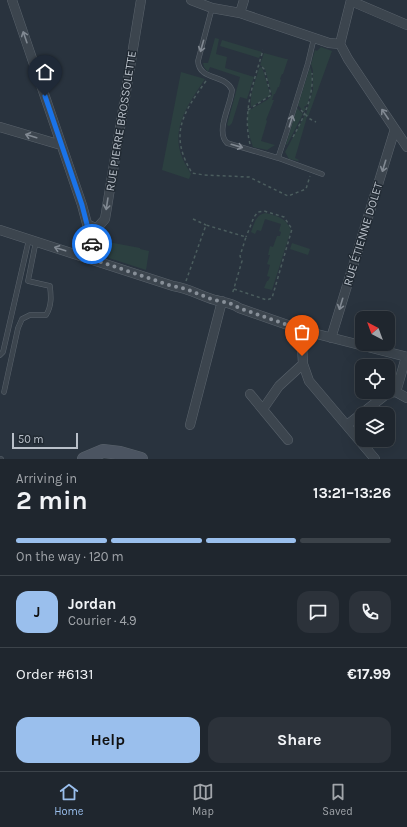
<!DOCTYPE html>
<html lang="en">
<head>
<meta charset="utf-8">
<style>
  body { margin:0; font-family:Karla,sans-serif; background:#2c323a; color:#f1f3f6; height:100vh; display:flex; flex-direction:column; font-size:15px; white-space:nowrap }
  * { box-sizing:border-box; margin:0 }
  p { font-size:13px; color:#a1a5aa }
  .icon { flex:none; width:22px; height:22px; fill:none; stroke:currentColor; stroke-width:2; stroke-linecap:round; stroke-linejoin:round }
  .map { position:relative; height:459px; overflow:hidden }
  .drawer { display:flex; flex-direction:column; background:#1f262e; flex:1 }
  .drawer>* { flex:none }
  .needle { width:26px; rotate:319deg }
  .controls { position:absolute; left:355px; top:311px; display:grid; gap:8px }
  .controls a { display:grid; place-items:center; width:40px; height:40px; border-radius:8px; background:#1f262e; box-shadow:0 4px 16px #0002,0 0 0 1px #3c434a; font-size:20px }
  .scale { position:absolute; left:12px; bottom:10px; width:66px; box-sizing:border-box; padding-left:4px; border:2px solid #b9c0c9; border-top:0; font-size:11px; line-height:14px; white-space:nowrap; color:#b9c0c9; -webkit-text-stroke:3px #212a33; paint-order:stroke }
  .pin { position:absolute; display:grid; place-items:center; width:34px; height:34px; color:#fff; margin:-41px -17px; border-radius:50% 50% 50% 0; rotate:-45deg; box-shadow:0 0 4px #0007 }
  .pin .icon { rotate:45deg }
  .courier { position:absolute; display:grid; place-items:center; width:40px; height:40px; margin:-20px; border:3px solid #1a73e8; border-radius:50%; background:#fff; color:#222; box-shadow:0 1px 5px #0007 }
  .headline em { font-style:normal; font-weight:700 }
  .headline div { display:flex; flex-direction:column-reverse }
  .headline { display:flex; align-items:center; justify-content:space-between; height:68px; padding:0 16px }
  h1 { font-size:26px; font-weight:700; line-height:30px }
  .bar { display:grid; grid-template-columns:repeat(4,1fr); gap:6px 4px; align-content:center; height:48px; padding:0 16px }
  .bar i { height:5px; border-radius:3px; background:#3c434a }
  .bar .selected { background:#9abfed }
  .bar p { grid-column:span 4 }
  .line { display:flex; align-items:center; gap:10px; padding:0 16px; border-top:1px solid #3c434a }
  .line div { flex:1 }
  .round { display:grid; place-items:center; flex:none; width:42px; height:42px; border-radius:12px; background:#2c323a }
  .button { display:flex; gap:8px; margin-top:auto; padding:8px 16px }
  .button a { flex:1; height:46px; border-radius:12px; background:#9abfed; color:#111; font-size:16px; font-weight:700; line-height:46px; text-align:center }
  .button a+a { background:#2c323a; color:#f1f3f6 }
  .tabs { display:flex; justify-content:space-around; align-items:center; height:56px; border-top:1px solid #3c434a; background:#1f262e; font-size:11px; color:#a1a5aa }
  .tabs a { display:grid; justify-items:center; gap:2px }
  .tabs .selected { color:#9abfed }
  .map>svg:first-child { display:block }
  .green { fill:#2c4040 }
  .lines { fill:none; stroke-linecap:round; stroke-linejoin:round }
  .lane-casing { stroke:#5a636c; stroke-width:5.5 }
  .street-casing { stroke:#5a636c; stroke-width:10 }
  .secondary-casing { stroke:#5a636c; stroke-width:14 }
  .path { stroke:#4b5d5e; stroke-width:1.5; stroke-dasharray:3 3; stroke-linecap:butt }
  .lane { stroke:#3c454e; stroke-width:4.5 }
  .street { stroke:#3c454e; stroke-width:9 }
  .secondary { stroke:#4b5461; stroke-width:13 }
  .oneway { stroke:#818992 }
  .done { stroke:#878f98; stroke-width:4; stroke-dasharray:0 7.2 }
  .route { stroke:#1a73e8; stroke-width:5 }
  .labels { text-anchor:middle; stroke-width:3; stroke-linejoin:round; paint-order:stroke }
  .street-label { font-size:12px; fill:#b9c0c9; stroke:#212a33 }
</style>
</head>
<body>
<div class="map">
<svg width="407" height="459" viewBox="0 0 407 459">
  <rect width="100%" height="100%" fill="#29333e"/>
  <path class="green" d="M215 38 219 39 216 54 227 57 225 68 254 77 247 99 240 97 232 123 229 126 227 125 240 77 210 67 208 72 204 67 203 63H208Z
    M222 40 262 52 259 58 220 46Z
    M321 47 332 51 308 117 306 114 313 89V71L311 64 315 50 317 51Z
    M264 53 286 59H288L283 74H282L280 79 281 80 279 87H278L275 94H274L272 100H274L266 120 267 121 261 141 275 145 267 150 253 147C249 135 246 124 248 111L267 100 272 95 265 69 260 65Z
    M261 67 263 70 270 94 269 96 251 107C249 95 256 80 259 68Z
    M310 67C315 77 311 95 307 105L304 107 306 109 304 112 298 105Z
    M181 72 205 79C191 100 173 124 180 151 182 159 187 167 191 174L189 179 162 170Z
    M297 108 303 114 287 145 286 144Z
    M305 115 307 117 295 158 299 160 298 161 289 159 285 152Z
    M266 213C279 217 285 217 291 230L272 290 264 288 267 281H268L270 277 267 276 270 265 267 264 270 255H268L270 246 273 247 277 236H280L281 232 279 231 281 224 265 219 261 231 257 230 255 234 251 232C254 224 256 214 266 213Z
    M108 242 140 248V249L149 251 146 270 109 258 106 251Z
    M292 243 310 249 308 255 290 249Z"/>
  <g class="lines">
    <defs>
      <path id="lane" d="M212 8 198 61C199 81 226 74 232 90 231 105 215 131 227 143L278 158 322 174
        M278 158 287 131 308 63 314 38
        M0 355 3 352 29 239
        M4 392 18 328 22 319 30 315H46C52 306 51 296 50 286L28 281 36 241
        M0 459H1"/>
      <path id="street" d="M12 0 82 205 97 261
        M191 0 212 8 240 13 329 43 340 44
        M351 1 407 25
        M240 13 244 0
        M340 44 348 59 407 147
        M340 44 351 0
        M0 127 61 145
        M87 224 93 227H98L105 219 141 0
        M0 230 173 286C188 288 201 296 215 300 224 302 232 303 239 308L305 331 407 357
        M305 331 302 345 303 364 309 381 375 459
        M331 338 395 129
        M396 392 406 357
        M250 394 288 440
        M263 409 279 386 303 364
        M190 425 222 301
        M347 425 388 393 396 392 407 398"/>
      <path id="secondary" d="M84 459 103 451 120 453 141 459"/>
    </defs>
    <use href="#lane" class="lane-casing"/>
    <use href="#street" class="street-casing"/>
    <use href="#secondary" class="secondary-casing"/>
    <path class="path" d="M206 81C182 114 169 135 192 173L204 175 249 177 288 196 306 189 310 176
      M248 110 271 95 264 69 262 67 258 66
      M301 110 310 119 316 122
      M293 137C304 117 314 96 312 73
      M250 144C242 111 254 82 263 50
      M193 219 206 225
      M186 281 206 225 246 237 240 256 242 261 232 295
      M234 289 267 300 272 298 292 229 284 217 264 211 258 212 254 217 246 237"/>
    <use href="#lane" class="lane"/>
    <use href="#street" class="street"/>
    <use href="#secondary" class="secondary"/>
  </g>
  <defs><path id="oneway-shaft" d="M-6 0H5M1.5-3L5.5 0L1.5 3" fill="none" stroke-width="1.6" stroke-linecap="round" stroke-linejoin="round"/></defs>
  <g class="oneway">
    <use href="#oneway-shaft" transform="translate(25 37) rotate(-109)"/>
    <use href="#oneway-shaft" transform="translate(202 46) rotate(106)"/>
    <use href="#oneway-shaft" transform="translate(385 114) rotate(-124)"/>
    <use href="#oneway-shaft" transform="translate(291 121) rotate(-73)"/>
    <use href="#oneway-shaft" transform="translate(31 136) rotate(-163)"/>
    <use href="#oneway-shaft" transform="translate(237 146) rotate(16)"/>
    <use href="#oneway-shaft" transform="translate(384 166) rotate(107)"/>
    <use href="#oneway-shaft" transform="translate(107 204) rotate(99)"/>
    <use href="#oneway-shaft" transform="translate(60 249) rotate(-162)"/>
    <use href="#oneway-shaft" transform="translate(341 304) rotate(107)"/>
  </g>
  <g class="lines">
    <path class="done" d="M92 244 97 261 101 262 172 286C188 288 201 296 215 300 224 302 232 303 239 308L305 331 302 345V356"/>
    <path class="route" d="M45 96 82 205 92 244"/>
  </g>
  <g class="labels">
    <g class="street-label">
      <text transform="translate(121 121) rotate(-81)" y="4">RUE PIERRE BROSSOLETTE</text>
      <text transform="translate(363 234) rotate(-73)" y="4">RUE ÉTIENNE DOLET</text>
    </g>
  </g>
</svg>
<div class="controls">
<a><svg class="needle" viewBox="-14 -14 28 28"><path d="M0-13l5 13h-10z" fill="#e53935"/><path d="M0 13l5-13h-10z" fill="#a1a5aa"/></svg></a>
<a><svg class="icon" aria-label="locate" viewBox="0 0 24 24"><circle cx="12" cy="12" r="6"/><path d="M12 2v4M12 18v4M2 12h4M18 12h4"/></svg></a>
<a><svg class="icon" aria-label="layers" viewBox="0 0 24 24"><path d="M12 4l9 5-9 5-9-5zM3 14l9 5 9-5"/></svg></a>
</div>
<div class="scale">50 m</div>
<div class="pin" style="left:302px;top:356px;background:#ea580c"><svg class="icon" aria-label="bag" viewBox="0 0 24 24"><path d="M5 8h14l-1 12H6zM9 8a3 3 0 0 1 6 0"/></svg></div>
<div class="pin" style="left:45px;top:96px;background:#1f2937"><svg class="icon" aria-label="home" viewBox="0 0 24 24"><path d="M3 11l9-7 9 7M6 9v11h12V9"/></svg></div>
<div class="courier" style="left:92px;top:244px"><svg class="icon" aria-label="car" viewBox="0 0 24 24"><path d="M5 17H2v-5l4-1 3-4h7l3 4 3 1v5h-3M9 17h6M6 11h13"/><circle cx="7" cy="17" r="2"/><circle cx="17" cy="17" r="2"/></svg></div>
</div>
<section class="drawer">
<div class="headline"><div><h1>2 min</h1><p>Arriving in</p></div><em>13:21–13:26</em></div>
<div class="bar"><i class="selected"></i><i class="selected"></i><i class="selected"></i><i></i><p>On the way · 120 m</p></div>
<div class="line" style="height:72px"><b class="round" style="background:#9abfed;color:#111">J</b><div><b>Jordan</b><p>Courier · 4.9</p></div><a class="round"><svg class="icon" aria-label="chat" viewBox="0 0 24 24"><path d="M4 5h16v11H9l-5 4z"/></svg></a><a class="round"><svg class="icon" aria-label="phone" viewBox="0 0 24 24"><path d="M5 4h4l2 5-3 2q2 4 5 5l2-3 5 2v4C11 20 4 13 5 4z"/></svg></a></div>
<div class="line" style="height:52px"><div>Order #6131</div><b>€17.99</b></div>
<div class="button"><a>Help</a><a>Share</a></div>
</section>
<nav class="tabs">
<a class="selected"><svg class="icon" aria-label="home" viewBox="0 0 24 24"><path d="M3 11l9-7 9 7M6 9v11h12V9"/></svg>Home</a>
<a><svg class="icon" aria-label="map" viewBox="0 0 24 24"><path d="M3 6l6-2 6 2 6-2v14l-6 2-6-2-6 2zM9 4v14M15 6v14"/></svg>Map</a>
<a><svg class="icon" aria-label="saved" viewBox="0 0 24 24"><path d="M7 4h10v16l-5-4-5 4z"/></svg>Saved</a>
</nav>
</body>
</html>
